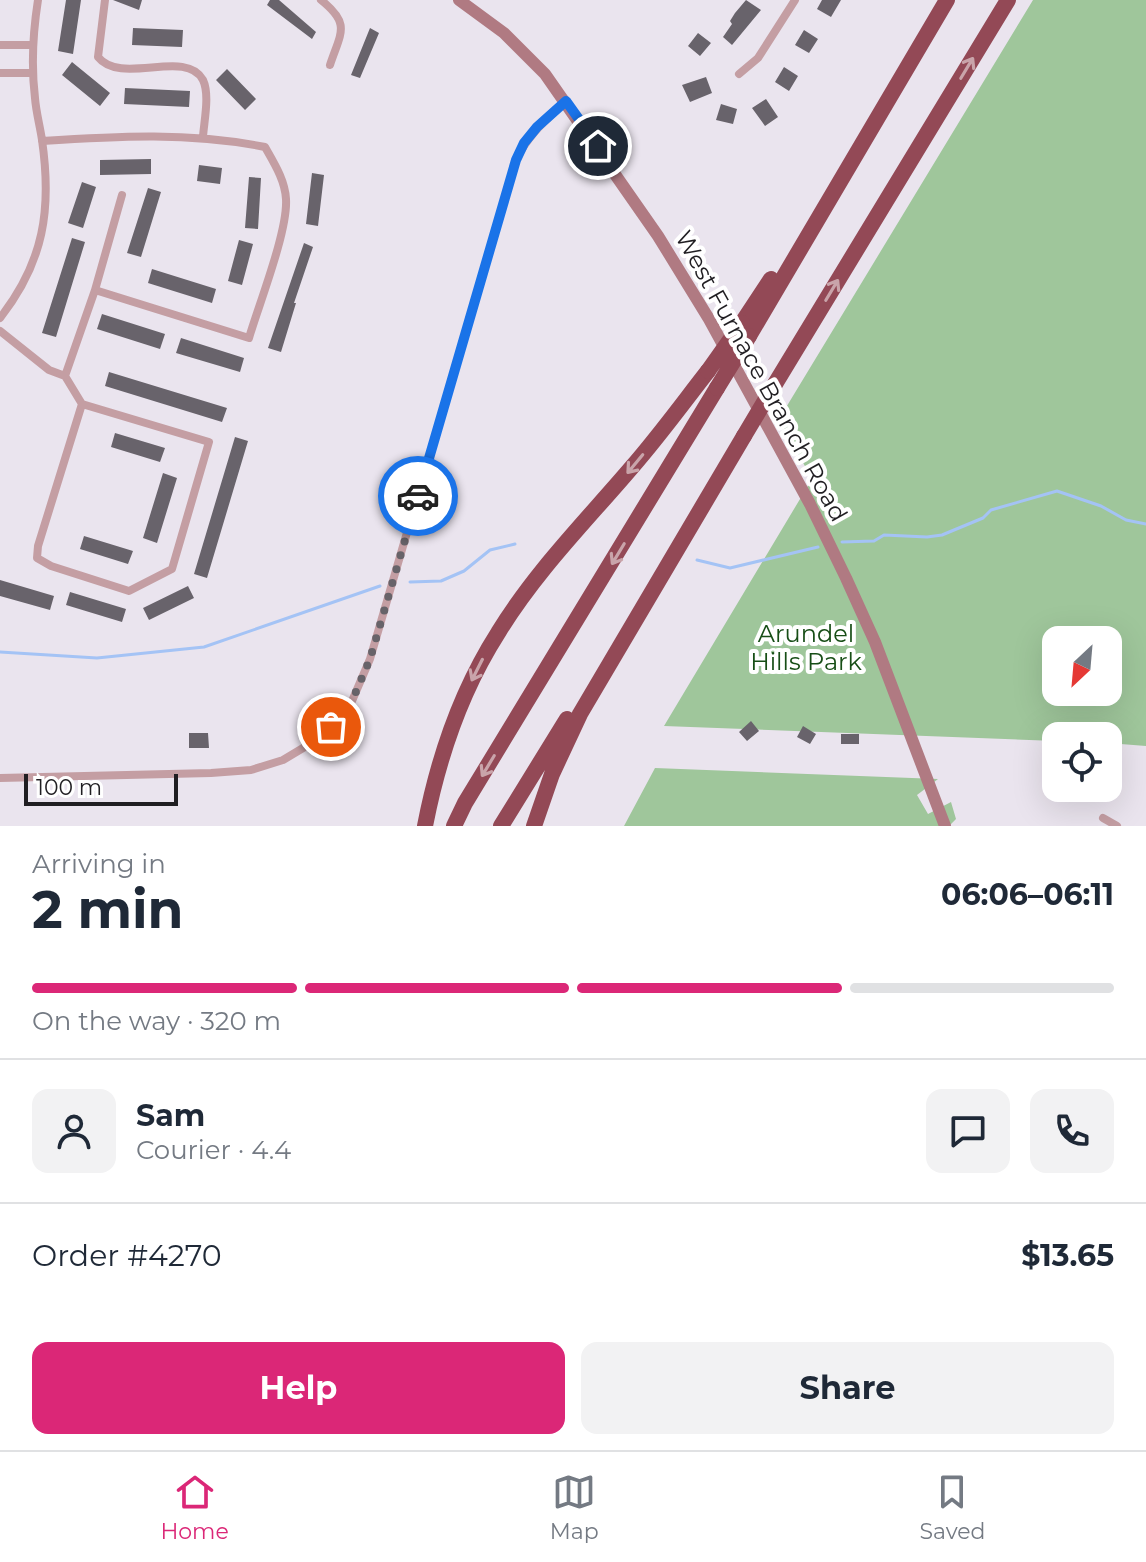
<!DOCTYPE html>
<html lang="en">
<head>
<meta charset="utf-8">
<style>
  body { margin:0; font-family:Montserrat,sans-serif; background:#f2f2f3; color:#1f2937; height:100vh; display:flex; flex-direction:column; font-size:30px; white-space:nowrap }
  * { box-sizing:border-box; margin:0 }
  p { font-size:26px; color:#747a83 }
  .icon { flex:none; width:44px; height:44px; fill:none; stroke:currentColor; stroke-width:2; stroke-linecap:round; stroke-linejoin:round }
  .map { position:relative; height:826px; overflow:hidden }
  .details { display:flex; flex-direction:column; background:#fff; flex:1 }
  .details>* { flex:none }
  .needle { width:52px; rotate:206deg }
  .buttons { position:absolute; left:1042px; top:626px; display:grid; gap:16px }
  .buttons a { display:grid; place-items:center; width:80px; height:80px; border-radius:16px; background:#fff; box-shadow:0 8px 32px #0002; font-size:40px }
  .scale { position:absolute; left:24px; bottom:20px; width:154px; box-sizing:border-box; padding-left:8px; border:4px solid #201e22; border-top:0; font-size:22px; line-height:28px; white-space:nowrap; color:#201e22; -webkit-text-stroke:6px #fff; paint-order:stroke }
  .pin { position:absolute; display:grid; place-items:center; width:68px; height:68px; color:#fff; margin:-34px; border:4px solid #fff; border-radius:50%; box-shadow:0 2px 8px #0007 }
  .courier { position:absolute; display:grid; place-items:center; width:80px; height:80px; margin:-40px; border:6px solid #1a73e8; border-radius:50%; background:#fff; color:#222; box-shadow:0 2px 10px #0007 }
  .headline em { font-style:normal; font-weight:700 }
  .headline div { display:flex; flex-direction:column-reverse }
  .headline { display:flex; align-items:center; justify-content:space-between; height:136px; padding:0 32px }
  h1 { font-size:52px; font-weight:700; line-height:60px }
  .bar { display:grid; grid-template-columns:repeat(4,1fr); gap:12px 8px; align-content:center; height:96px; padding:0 32px }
  .bar i { height:10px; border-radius:6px; background:#e0e1e3 }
  .bar .active { background:#db2777 }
  .bar p { grid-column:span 4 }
  .line { display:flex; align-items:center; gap:20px; padding:0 32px; border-top:2px solid #e0e1e3 }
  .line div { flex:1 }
  .round { display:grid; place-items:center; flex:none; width:84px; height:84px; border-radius:16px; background:#f2f2f3 }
  .action { display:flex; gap:16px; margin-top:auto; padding:16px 32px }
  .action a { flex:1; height:92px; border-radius:16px; background:#db2777; color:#fff; font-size:32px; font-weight:700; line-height:92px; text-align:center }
  .action a+a { background:#f2f2f3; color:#1f2937 }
  .dock { display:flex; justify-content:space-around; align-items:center; height:112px; border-top:2px solid #e0e1e3; background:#fff; font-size:22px; color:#747a83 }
  .dock a { display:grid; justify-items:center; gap:4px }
  .dock .active { color:#db2777 }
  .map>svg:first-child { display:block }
  .green { fill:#9fc69b; fill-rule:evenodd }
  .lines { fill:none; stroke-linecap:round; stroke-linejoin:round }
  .stream { stroke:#a4c3f5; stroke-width:3 }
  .building { fill:#68636b }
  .street { stroke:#c49ea3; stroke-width:8 }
  .secondary { stroke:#b07a82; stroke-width:12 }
  .highway { stroke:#934956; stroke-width:16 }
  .highway-bridge { stroke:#934956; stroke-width:16 }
  .oneway { stroke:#c9a4aa }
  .done { stroke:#676369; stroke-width:8; stroke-dasharray:0 14.4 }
  .route { stroke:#1a73e8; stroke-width:10 }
  .labels { text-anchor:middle; stroke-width:8; stroke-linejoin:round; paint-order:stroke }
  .street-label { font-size:24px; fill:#201e22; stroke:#fff }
  .park-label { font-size:24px; fill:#174e16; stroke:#fff }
</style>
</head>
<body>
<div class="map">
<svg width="1146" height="826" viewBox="0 0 1146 826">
  <rect width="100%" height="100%" fill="#eae4ee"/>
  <path class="green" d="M1033 0H1146V746L1108 743V736H1056V741L664 726 812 479 779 419ZM1056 640H1108V692H1056Z
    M655 768 938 779 917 795 928 814 951 802 956 819 949 826H624Z"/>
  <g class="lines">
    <path class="stream" d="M842 542 874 541 884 535 927 537 942 535 983 518 991 510 1057 491 1101 506 1126 520 1146 524
      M697 560 730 568 818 547
      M410 582 441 581 464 571 490 550 515 544
      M0 652 97 658 204 647 380 586"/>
  </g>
  <path class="building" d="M66 0H81L73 54 58 51Z
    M113 0H142L139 10Z
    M270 0H279L316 32 312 39 267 5Z
    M746 0 761 10 732 45 723 37 732 24 730 21 735 13Z
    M822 0H841L831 17 817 9Z
    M133 28 183 30 182 47 132 45Z
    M370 28 379 33 360 78 351 75Z
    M804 30 818 39 809 53 795 45Z
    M698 33 711 43 700 56 688 46Z
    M72 62 110 93 100 106 62 75Z
    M784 67 798 76 789 91 775 82Z
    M227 69 256 99 245 110 216 80Z
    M706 77 712 93 690 102 682 85Z
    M125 88 190 91 189 107 124 104Z
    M766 99 778 117 765 126 752 108Z
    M721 104 737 109 733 124 716 120Z
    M151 159V174L100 175V160Z
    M199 165 222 168 220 184 197 181Z
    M312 173 324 175 318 226 306 224Z
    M249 177 261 178 258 229 245 228Z
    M82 182 96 187 83 228 68 223Z
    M148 188 161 192 141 257 127 253Z
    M72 238 85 242 56 337 42 333Z
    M239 240 253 244 242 285 228 281Z
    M304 243 313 247 294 303H296L281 352 268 348Z
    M152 269 216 289 212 303 148 283Z
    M102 314 165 334 160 349 97 329Z
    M181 338 244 358 240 372 176 353Z
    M109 372 227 408 222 422 105 386Z
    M115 433 165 448 160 462 111 447Z
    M235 437 248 441 207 578 194 574Z
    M163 473 177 478 157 543 143 538Z
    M84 536 133 551 128 564 80 549Z
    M0 580 54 596 50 610 0 596Z
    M188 586 194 598 149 620 143 608Z
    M70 592 126 609 122 622 66 605Z
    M751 721 759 731 747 741 739 732Z
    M803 726 816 734 810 744 797 737Z
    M189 733H208L209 748H189Z
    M841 734H859V744H841Z"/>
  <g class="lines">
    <path class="street" d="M105 0 98 57C121 86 186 48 203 80 210 95 204 121 203 137
      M321 0C351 24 341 32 330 65
      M0 45H33
      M0 73H33
      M739 74 758 58 795 0
      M42 141C118 136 190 132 265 147 274 163 285 180 286 199 288 231 259 304 249 338L95 290 65 376
      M95 290 122 195
      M0 318C44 262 52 209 42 140 40 126 36 112 35 98 31 65 33 32 38 0
      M0 331 49 370 65 376 82 404 38 546 37 558 51 566 129 591 172 569 209 442 82 404
      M0 778 211 773 251 770 283 760 313 742 331 727 352 701 370 659 516 160C528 135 546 120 566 101
      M1103 818 1117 826"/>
    <path class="secondary" d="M459 0 504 33 545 74 658 236 709 319 810 504 846 578 875 642 945 826"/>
    <path class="highway" d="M742 323 771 279
      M749 336 947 0
      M775 384 1008 0
      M425 826C438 759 461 691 498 633 535 572 586 521 632 467 659 436 683 403 708 371
      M454 826 465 803 717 388
      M501 826 567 719
      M534 826 552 774 580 714 744 436"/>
    <path class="highway-bridge" d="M708 371 742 323
      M717 388 749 336
      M744 436 775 384"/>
  </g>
  <defs><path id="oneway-shaft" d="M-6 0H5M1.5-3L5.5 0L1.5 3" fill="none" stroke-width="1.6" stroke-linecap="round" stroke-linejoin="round" transform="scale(2)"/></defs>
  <g class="oneway">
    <use href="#oneway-shaft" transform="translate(967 68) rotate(-59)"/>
    <use href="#oneway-shaft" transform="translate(832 290) rotate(-59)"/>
    <use href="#oneway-shaft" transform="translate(635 464) rotate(130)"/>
    <use href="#oneway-shaft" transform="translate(618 554) rotate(121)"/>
    <use href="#oneway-shaft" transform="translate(477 670) rotate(117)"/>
    <use href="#oneway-shaft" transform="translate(488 766) rotate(121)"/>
  </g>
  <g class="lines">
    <path class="done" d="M331 727 352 701 370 659 418 496"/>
    <path class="route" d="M418 496 516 160 524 143 537 127 566 101 598 146"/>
  </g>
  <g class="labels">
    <g class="street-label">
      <text transform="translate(761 376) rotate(61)" y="8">West Furnace Branch Road</text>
    </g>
    <g class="park-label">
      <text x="806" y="642">Arundel<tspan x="806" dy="28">Hills Park</tspan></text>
    </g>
  </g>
</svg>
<div class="buttons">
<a><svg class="needle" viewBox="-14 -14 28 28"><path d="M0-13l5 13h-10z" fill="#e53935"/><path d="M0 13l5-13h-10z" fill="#747a83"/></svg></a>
<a><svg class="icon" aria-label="locate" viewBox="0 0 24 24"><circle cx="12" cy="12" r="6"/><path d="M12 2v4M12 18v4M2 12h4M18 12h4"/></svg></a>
</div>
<div class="scale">100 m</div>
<div class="pin" style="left:331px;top:727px;background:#ea580c"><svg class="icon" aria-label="bag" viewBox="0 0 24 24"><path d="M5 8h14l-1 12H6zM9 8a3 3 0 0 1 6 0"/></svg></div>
<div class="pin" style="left:598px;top:146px;background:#1f2937"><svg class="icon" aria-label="home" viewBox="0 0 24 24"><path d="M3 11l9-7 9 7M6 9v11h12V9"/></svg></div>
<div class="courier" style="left:418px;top:496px"><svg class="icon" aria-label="car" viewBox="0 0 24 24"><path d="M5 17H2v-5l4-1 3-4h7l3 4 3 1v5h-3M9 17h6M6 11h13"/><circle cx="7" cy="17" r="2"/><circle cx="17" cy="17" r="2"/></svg></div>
</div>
<section class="details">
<div class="headline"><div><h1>2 min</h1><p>Arriving in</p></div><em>06:06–06:11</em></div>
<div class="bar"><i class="active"></i><i class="active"></i><i class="active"></i><i></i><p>On the way · 320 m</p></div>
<div class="line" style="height:144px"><a class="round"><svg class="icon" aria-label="person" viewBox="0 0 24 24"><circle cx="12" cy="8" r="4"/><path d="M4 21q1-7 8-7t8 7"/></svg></a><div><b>Sam</b><p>Courier · 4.4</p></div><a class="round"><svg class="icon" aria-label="chat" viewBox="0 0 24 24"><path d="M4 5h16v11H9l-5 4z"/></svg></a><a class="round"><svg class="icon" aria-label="phone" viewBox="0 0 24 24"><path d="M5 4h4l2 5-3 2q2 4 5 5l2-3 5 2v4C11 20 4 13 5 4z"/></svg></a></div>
<div class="line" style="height:104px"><div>Order #4270</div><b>$13.65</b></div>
<div class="action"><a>Help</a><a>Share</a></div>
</section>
<nav class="dock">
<a class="active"><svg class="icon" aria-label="home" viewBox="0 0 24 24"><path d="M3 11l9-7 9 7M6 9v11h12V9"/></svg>Home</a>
<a><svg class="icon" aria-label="map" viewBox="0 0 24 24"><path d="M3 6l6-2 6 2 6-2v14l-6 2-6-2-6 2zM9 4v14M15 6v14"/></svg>Map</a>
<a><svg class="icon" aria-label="saved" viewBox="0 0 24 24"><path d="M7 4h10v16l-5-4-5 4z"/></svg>Saved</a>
</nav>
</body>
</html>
